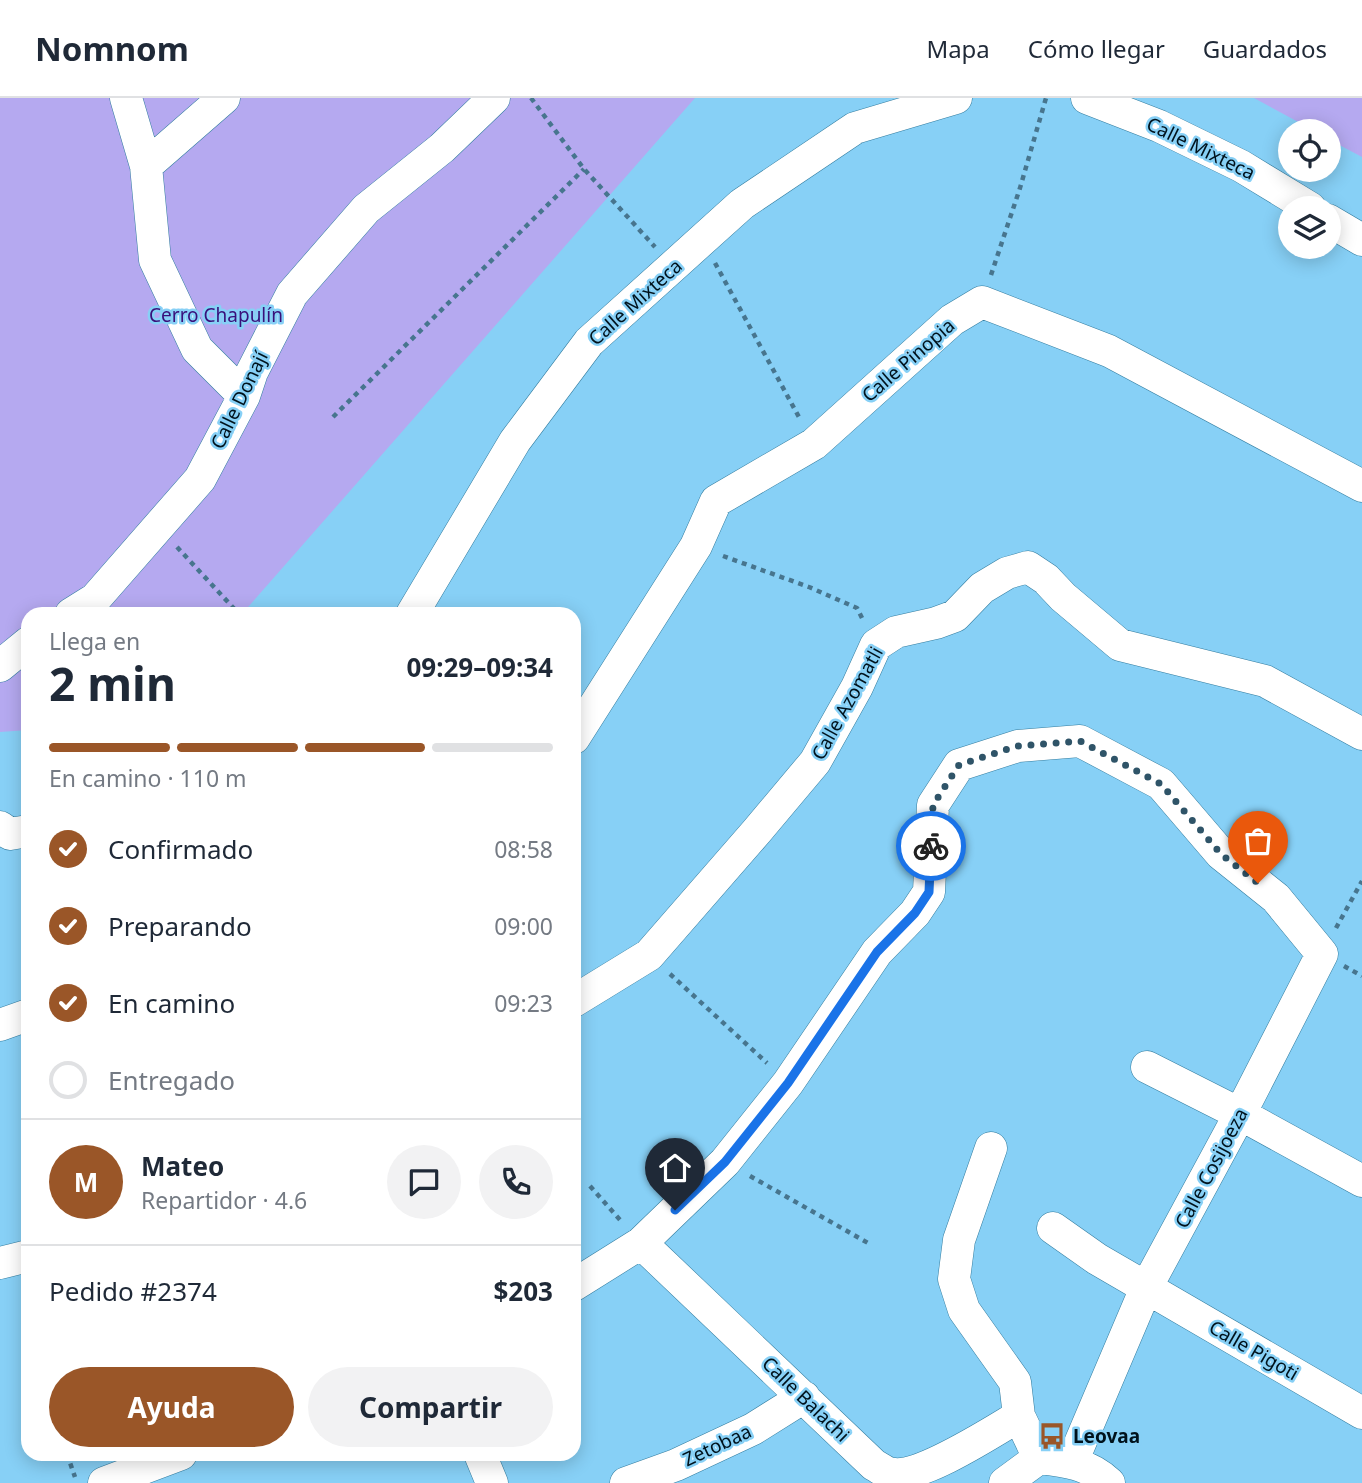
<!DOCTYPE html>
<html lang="es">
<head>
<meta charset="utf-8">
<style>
  body { margin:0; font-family:"Noto Sans",sans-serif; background:#f2f2f3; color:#1f2937; height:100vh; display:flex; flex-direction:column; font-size:26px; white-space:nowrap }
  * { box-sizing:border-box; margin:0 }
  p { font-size:23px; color:#747a83 }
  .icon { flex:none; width:38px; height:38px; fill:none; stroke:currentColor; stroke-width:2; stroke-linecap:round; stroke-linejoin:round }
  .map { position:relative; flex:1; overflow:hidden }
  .panel { position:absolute; left:21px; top:509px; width:560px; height:854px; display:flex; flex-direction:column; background:#fff; border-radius:21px; box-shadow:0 4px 18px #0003 }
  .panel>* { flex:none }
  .tools { position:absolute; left:1278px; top:21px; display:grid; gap:14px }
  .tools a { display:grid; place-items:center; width:63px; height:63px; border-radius:50%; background:#fff; box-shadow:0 4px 18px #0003; font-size:35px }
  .pin { position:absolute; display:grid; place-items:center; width:60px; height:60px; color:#fff; margin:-72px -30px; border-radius:50% 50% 50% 0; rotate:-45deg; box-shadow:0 0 7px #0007 }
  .pin .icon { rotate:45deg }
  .courier { position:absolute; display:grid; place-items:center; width:70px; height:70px; margin:-35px; border:5px solid #1a73e8; border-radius:50%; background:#fff; color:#222; box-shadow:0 2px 9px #0007 }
  .summary em { font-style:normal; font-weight:700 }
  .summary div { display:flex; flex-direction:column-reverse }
  .summary { display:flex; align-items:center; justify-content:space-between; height:119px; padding:0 28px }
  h1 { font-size:46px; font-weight:700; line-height:52px }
  .bar { display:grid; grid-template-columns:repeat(4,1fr); gap:10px 7px; align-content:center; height:84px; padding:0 28px }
  .bar i { height:9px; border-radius:5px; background:#e0e1e3 }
  .bar .active { background:#9a5628 }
  .bar p { grid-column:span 4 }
  .line { display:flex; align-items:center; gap:18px; padding:0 28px; border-top:2px solid #e0e1e3 }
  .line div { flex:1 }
  .round { display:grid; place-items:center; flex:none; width:74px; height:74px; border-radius:37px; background:#f2f2f3 }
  ol { padding:0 28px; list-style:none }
  li { display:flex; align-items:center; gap:21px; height:77px }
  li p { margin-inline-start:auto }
  li .icon { padding:7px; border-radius:50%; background:#9a5628; color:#fff; stroke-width:4 }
  li:last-child { color:#747a83 }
  li i { width:38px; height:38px; border:4px solid #e0e1e3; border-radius:50% }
  .action { display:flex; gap:14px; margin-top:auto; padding:14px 28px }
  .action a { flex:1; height:80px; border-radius:42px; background:#9a5628; color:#fff; font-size:28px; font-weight:700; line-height:80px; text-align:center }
  .action a+a { background:#f2f2f3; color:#1f2937 }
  header { display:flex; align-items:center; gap:42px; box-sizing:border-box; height:98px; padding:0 35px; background:#fff; border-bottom:2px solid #e0e1e3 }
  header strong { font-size:33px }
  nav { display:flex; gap:38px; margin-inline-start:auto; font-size:24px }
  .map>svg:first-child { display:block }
  .green { fill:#b5a9f0 }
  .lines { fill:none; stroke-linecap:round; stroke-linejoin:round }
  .minor-casing { stroke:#337da0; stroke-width:33 }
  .path { stroke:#47758e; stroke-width:4.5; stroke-dasharray:5 5; stroke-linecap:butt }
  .minor { stroke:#fff; stroke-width:32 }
  .done { stroke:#2f5468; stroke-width:7; stroke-dasharray:0 12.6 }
  .route { stroke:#1a73e8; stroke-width:9 }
  .labels { text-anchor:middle; stroke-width:5; stroke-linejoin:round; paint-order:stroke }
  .street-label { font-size:19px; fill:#00121c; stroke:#87d0f6 }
  .park-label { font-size:19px; fill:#39107a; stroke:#87d0f6 }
  .poi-label { font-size:19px; font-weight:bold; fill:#00121c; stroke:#87d0f6; text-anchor:start }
</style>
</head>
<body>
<header>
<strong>Nomnom</strong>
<nav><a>Mapa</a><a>Cómo llegar</a><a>Guardados</a></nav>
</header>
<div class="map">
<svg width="1362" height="1385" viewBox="0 0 1362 1385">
  <rect width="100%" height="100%" fill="#87d0f6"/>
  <path class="green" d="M0 0H695L242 516H28V632L0 634Z
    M1254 0H1362V59L1328 41V33H1315Z"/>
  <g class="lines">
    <defs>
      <path id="minor" d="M126 0 146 68 155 162 197 251 244 298
        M1087 0 1159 28 1241 68 1310 110
        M146 68 224 0
        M1328 122 1362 142
        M71 516 95 501 200 381 244 298 252 274 292 196 366 111 442 50 494 0
        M412 516 515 343 589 244 742 106 855 30 956 0
        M0 568 28 545
        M574 640 696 448 716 403 814 346 952 222 982 204 1109 253 1362 388
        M0 729 10 736 28 733
        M574 903 649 857 757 733 815 664 857 589 876 547 896 534 936 525 955 518 982 490 1007 475 1028 469 1046 481 1063 499 1120 547 1265 583 1362 636
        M0 927 28 917
        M1147 969 1240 1016 1362 1083
        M991 1050 959 1142 954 1181 964 1212 1015 1284 1019 1318
        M1053 1130 1097 1161 1362 1315
        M641 1145 874 1367C880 1370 887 1376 894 1376 923 1379 992 1334 1019 1318L1039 1360
        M0 1165 28 1158
        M574 1187 641 1145 725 1064 788 985 877 854 915 815 929 794 933 707 959 667 1018 648 1080 643 1161 686 1221 756 1276 800 1322 856 1240 1016 1146 1190 1072 1364
        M480 1356 492 1385
        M104 1385 181 1356
        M626 1385 676 1367 753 1331 804 1299
        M1005 1385 1039 1360C1066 1363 1089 1366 1109 1385"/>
    </defs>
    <use href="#minor" class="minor-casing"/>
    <path class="path" d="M531 0 584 71 655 149
      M715 165 800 321
      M991 177 1020 90 1046 0
      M333 319 584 71
      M177 449 239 516
      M723 458 809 489 857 510 864 524
      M1336 830 1362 783
      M1344 868 1362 878
      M670 876 767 965
      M750 1078 868 1145
      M590 1088 622 1124
      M23 1224 28 1240
      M67 1356 75 1379"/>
    <use href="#minor" class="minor"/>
  </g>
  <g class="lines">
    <path class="done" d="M931 748 933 707 959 667 1017 648 1080 643 1161 686 1221 756 1258 785"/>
    <path class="route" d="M675 1112 725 1064 788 985 877 854 915 815 929 794 931 748"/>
  </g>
  <defs>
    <symbol id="bus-bare" viewBox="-9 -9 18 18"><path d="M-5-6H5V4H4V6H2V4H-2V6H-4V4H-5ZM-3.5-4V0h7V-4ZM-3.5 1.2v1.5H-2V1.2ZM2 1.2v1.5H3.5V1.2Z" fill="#9a5628" stroke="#87d0f6" stroke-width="2.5" paint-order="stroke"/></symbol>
  </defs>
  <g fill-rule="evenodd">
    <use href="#bus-bare" x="1033" y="1319" width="38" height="38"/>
  </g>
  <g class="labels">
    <g class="street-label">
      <text transform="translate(1201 50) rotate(26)" y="7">Calle Mixteca</text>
      <text transform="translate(635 204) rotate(-42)" y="7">Calle Mixteca</text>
      <text transform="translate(908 262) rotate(-41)" y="7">Calle Pinopia</text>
      <text transform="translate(239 302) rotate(-64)" y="7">Calle Donají</text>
      <text transform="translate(847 605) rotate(-61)" y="7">Calle Azomatli</text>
      <text transform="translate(1211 1070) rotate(-62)" y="7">Calle Cosijoeza</text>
      <text transform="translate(1254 1252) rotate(30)" y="7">Calle Pigoti</text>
      <text transform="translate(806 1301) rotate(44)" y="7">Calle Balachi</text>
      <text transform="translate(717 1347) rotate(-25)" y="7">Zetobaa</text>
    </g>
    <g class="park-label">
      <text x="216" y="224">Cerro Chapulín</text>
    </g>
    <g class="poi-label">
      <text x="1073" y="1345">Leovaa</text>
    </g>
  </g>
</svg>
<div class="tools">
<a><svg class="icon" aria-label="locate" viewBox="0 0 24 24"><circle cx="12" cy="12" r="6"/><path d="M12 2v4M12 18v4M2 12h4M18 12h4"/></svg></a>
<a><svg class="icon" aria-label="layers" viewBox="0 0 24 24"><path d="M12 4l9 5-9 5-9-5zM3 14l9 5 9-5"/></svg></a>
</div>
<div class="pin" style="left:1258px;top:785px;background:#ea580c"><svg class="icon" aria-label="bag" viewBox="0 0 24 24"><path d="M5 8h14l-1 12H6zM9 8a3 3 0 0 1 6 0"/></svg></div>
<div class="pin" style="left:675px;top:1112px;background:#1f2937"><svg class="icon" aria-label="home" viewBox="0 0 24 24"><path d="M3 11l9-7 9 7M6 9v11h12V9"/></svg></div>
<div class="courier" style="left:931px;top:748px"><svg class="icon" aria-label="bike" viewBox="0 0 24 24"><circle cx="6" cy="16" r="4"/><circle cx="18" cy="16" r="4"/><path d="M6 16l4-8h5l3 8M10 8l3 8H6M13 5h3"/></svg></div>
<section class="panel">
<div class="summary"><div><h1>2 min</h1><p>Llega en</p></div><em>09:29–09:34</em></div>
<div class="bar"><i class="active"></i><i class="active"></i><i class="active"></i><i></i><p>En camino · 110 m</p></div>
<ol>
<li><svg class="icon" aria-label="check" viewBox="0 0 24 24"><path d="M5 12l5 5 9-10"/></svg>Confirmado<p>08:58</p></li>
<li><svg class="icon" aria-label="check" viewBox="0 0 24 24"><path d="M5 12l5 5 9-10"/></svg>Preparando<p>09:00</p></li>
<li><svg class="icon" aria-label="check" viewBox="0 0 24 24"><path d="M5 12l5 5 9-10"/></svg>En camino<p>09:23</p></li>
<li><i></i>Entregado</li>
</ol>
<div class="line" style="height:126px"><b class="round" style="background:#9a5628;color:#fff">M</b><div><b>Mateo</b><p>Repartidor · 4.6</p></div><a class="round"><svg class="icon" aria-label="chat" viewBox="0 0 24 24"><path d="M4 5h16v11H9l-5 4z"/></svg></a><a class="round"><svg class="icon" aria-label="phone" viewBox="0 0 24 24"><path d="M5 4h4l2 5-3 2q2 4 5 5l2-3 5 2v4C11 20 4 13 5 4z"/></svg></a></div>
<div class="line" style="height:91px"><div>Pedido #2374</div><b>$203</b></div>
<div class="action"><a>Ayuda</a><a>Compartir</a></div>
</section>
</div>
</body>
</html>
